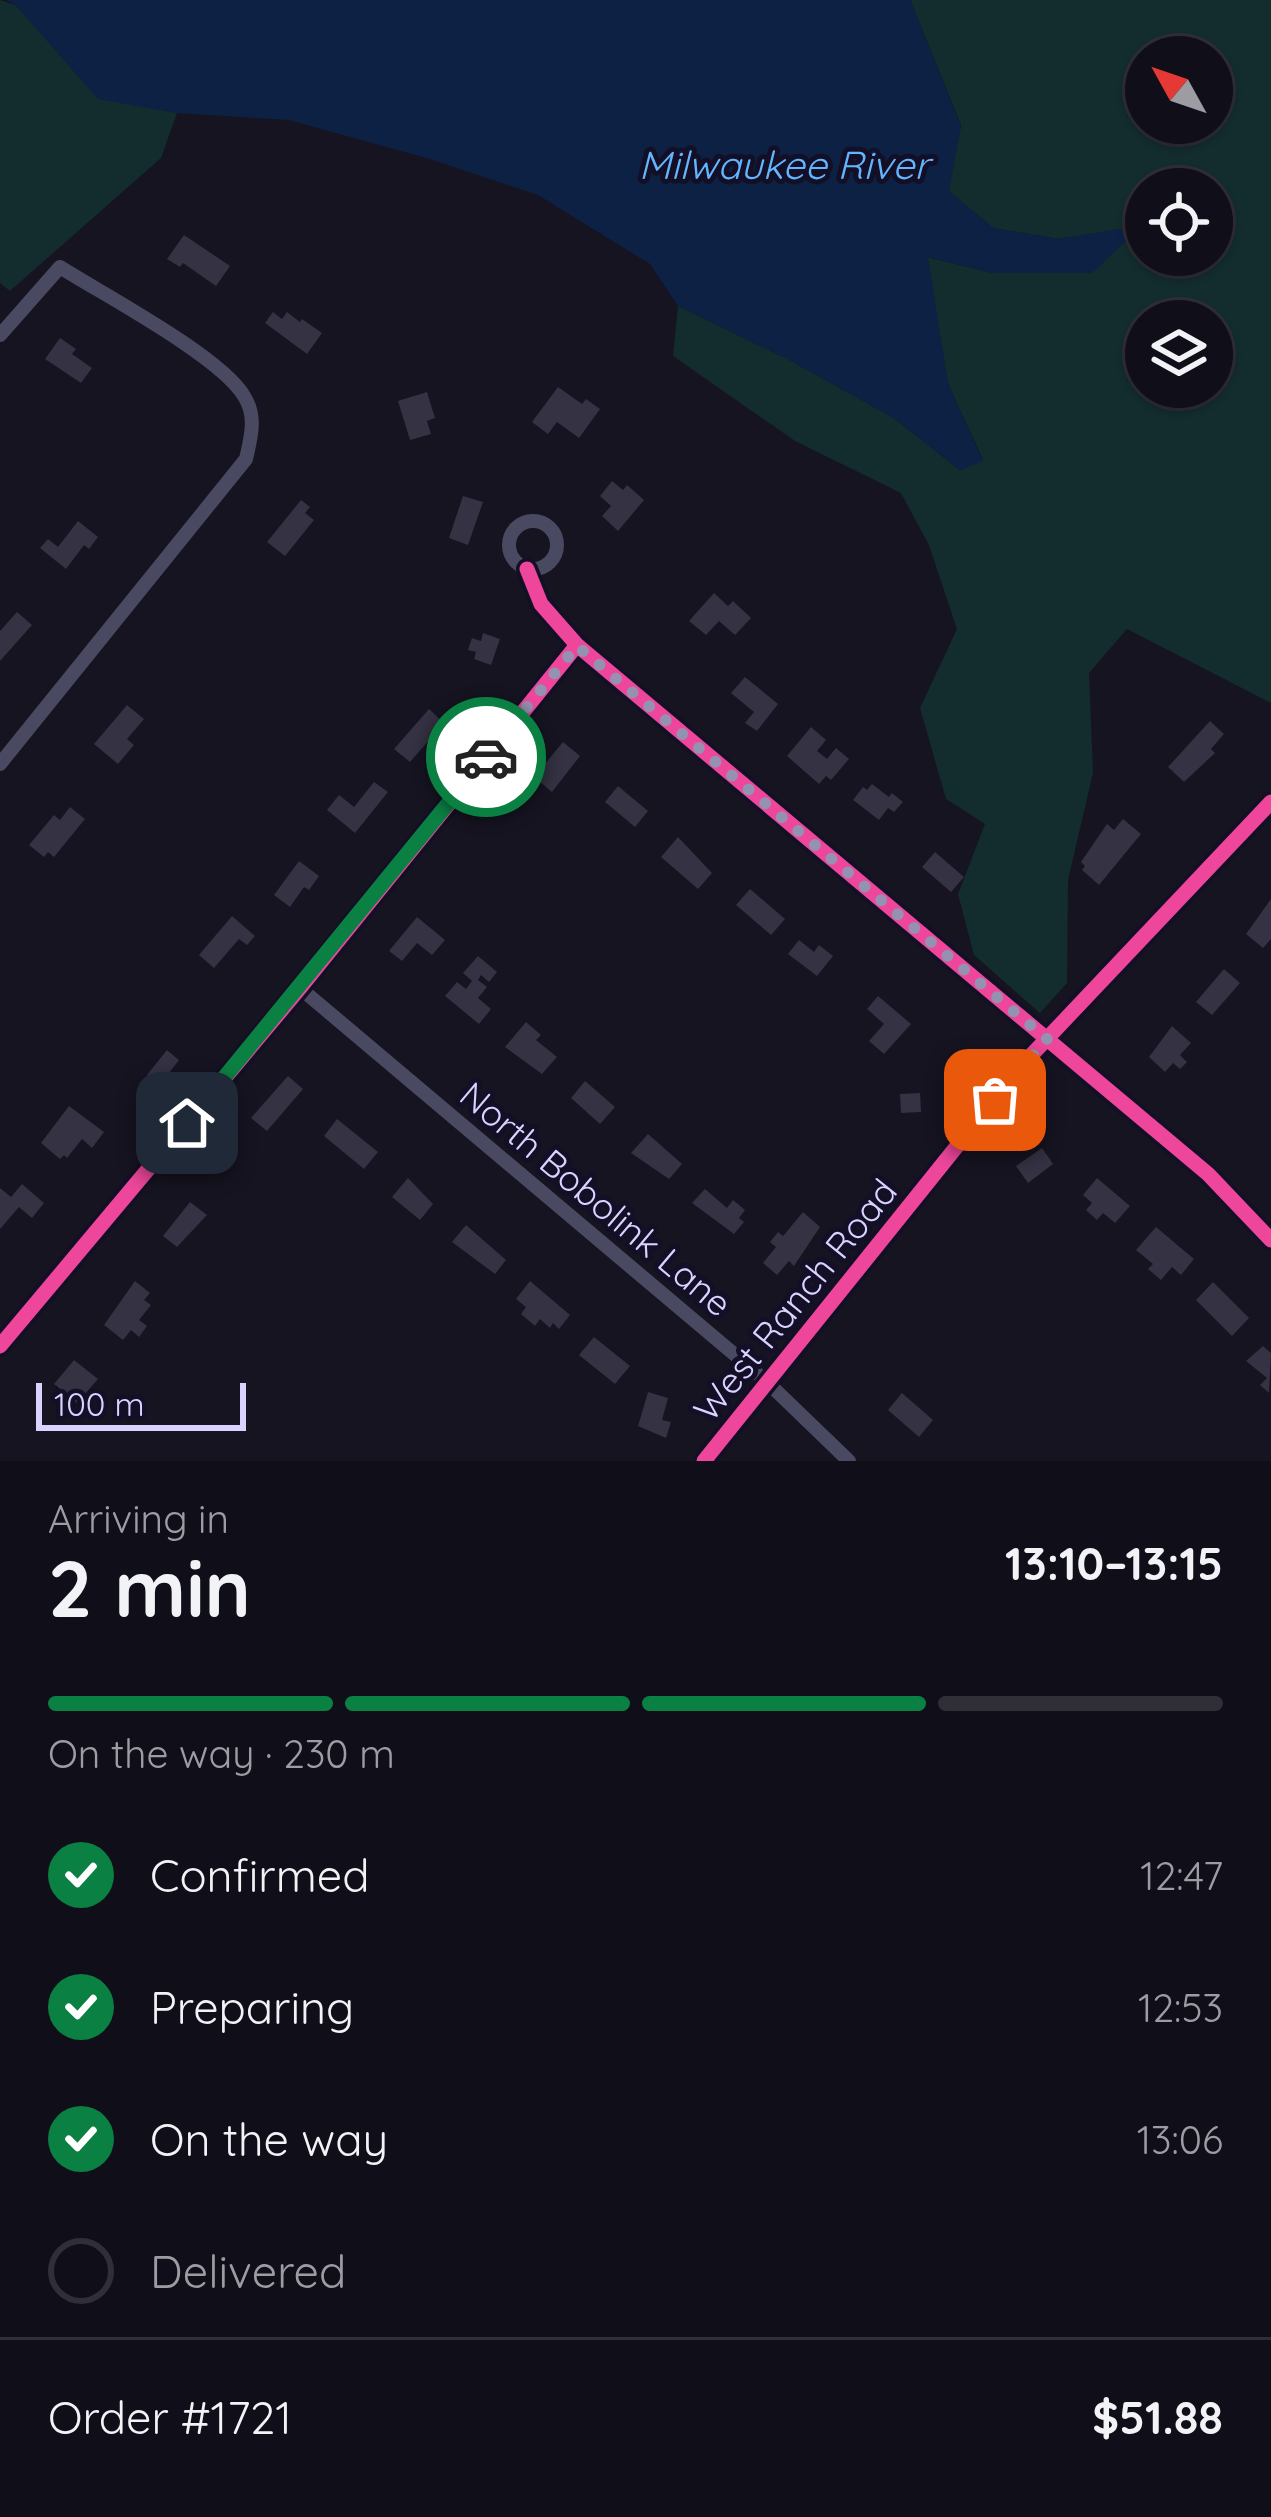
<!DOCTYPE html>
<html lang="en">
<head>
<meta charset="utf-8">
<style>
  body { margin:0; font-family:Quicksand,sans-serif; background:#1e1d26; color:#f1f3f6; height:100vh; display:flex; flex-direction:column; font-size:45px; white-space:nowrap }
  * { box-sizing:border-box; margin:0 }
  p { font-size:39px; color:#9c9ca2 }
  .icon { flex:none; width:66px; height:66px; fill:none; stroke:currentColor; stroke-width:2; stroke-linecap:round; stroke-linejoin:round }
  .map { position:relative; height:1461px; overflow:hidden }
  .panel { display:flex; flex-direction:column; background:#100f19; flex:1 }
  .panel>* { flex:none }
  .needle { width:78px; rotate:310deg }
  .fabs { position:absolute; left:1125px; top:36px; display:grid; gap:24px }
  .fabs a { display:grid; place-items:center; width:108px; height:108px; border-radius:50%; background:#100f19; box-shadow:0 3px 9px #0004,0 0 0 3px #302f38; font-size:60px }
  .scale { position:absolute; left:36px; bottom:30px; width:210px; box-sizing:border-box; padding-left:12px; border:6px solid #d9d4ff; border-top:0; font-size:33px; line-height:42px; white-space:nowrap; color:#d9d4ff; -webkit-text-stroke:9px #130f26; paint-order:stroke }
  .pin { position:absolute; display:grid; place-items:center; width:102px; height:102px; color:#fff; margin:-51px; border-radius:24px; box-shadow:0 6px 18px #0006 }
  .courier { position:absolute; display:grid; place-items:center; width:120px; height:120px; margin:-60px; border:9px solid #0b8043; border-radius:50%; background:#fff; color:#222; box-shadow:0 3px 15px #0007 }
  .headline em { font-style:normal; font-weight:700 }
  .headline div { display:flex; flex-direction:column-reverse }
  .headline { display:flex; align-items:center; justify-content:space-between; height:204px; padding:0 48px }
  h1 { font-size:78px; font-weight:700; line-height:90px }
  .bar { display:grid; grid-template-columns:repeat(4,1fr); gap:18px 12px; align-content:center; height:144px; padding:0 48px }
  .bar i { height:15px; border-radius:9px; background:#302f38 }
  .bar .selected { background:#0b8043 }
  .bar p { grid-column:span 4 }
  .line { display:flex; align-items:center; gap:30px; padding:0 48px; border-top:3px solid #302f38 }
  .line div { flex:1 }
  ol { padding:0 48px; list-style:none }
  li { display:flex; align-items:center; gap:36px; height:132px }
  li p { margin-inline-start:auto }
  li .icon { padding:12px; border-radius:50%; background:#0b8043; color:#fff; stroke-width:4 }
  li:last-child { color:#9c9ca2 }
  li i { width:66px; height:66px; border:6px solid #302f38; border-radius:50% }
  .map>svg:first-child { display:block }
  .green { fill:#132c2d; fill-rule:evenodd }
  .water { fill:#0d2144 }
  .building { fill:#343243 }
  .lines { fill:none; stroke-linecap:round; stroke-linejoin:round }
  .minor { stroke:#4a4962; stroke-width:14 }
  .cycleway-casing { stroke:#130f26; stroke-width:22 }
  .cycleway { stroke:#ed469a; stroke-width:15 }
  .done { stroke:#9591b1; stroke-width:12; stroke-dasharray:0 21.6 }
  .route { stroke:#0b8043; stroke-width:15 }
  .labels { text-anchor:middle; stroke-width:10; stroke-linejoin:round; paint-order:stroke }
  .street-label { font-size:36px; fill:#d9d4ff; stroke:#130f26 }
  .water-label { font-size:39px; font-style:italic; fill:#62b6ff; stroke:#130f26 }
</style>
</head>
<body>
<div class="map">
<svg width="1271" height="1461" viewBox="0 0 1271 1461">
  <rect width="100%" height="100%" fill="#161421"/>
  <path class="green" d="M0 0 16 5 98 98 177 113 161 158 10 291 0 283Z
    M910 0H1271V703L1127 629 1089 673 1093 773 1068 880 1067 983 1040 1013 974 955 958 894 985 824 946 799 920 708 957 629 929 545 901 493 795 441 673 356 678 306 786 358 894 418 960 470 983 460 948 384 927 257 993 273 1141 226 1059 239 993 228 948 191 961 125ZM1146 57H1212V123H1146ZM1146 189H1212V255H1146ZM1146 321H1212V387H1146Z"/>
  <path class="water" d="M6 0H910L961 126 949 191 993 228 1059 239 1143 225 1092 273H993L928 257 948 384 983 461 960 470 894 418 786 358 678 306 650 264 538 195 430 159 289 120 177 113 98 99 16 5Z"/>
  <path class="building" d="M184 235 230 266 216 286 183 263 180 267 167 259Z
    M273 312 282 319 287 312 300 322 302 319 322 333 307 354 265 323Z
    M60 338 76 349 72 354 92 368 81 383 45 359Z
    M558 387 582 404 586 399 600 409 579 438 557 422 548 434 532 422Z
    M427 392 435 418 427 421 431 434 410 440 398 401Z
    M612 481 623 490 627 485 644 500 618 531 602 516 611 506 600 496Z
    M463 496 483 502 468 545 449 538Z
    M301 500 310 507 305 513 314 520 285 556 267 542Z
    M78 521 98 537 89 549 84 545 66 569 40 548 48 539 58 547Z
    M714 593 728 606 733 601 751 618 735 635 719 621 706 635 689 621Z
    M17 612 32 625 0 661V631Z
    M483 633 500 639 491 665 474 659 476 652 468 650 472 638 481 641Z
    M745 677 778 704 757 731 745 723 754 712 731 693Z
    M127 705 144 719 127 739 134 745 118 764 94 744Z
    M429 709 444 723 410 762 394 749Z
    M1210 721 1224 734 1211 749 1215 753 1184 782 1168 767Z
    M811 727 826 740 817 751 827 759 836 748 849 759 831 780 826 776 819 784 787 756Z
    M563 742 580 756 552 792 534 777Z
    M374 782 388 792 355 833 327 810 339 795 354 807Z
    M872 784 889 797 892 793 903 802 894 812 888 808 879 820 853 800 863 787 867 790Z
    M618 786 648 811 635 827 605 802Z
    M70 807 85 819 54 857 48 852 44 857 29 845 54 815 60 820Z
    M1123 819 1141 834 1099 885 1082 870 1085 866 1081 862 1107 824 1114 830Z
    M678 837 712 873 698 889 661 857Z
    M935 852 964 877 951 892 922 867Z
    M299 861 319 876 309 890 304 887 290 907 274 895Z
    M750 889 785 919 771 935 736 905Z
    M1271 899V939L1263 948 1246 934Z
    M232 916 255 936 247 945 239 939 214 968 199 955Z
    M417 917 445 940 432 955 417 943 402 961 389 951Z
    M799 940 814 952 819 945 833 956 817 976 788 954Z
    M478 956 497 972 489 982 481 975 478 980 487 987 478 998 491 1009 479 1024 445 996 457 982 466 989 472 981 463 973Z
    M1224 969 1240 983 1212 1015 1196 1002Z
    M878 996 911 1024 884 1054 869 1041 884 1024 867 1009Z
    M526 1022 541 1035 536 1040 557 1057 542 1074 505 1047Z
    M1172 1026 1191 1043 1180 1055 1187 1062 1180 1069 1173 1063 1165 1072 1149 1057Z
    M167 1050 179 1060 160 1085 147 1075Z
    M288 1076 303 1089 267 1131 251 1118Z
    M585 1081 615 1107 600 1124 571 1098Z
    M920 1093 921 1112 901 1113 900 1094Z
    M69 1106 104 1132 92 1148 82 1139 67 1158 64 1155 60 1159 41 1143Z
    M337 1119 378 1152 364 1169 324 1136Z
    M648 1134 682 1164 669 1179 631 1153Z
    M1042 1148 1053 1164 1028 1183 1016 1166Z
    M408 1178 433 1204 420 1220 392 1197Z
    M1097 1178 1130 1206 1115 1223 1103 1213 1097 1220 1086 1210 1092 1203 1083 1195Z
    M22 1184 44 1203 32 1218 19 1207 0 1229V1188L11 1197Z
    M705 1189 727 1208 733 1200 745 1210 739 1218 744 1222 734 1234 692 1203Z
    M190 1202 207 1215 177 1247 163 1236Z
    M803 1212 820 1227 794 1266 789 1261 777 1275 763 1263 776 1247 770 1242 778 1232 783 1236Z
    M466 1225 506 1260 495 1274 452 1242Z
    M1156 1227 1194 1259 1181 1275 1172 1267 1161 1280 1148 1269 1153 1264 1136 1250Z
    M135 1281 150 1293 144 1300 151 1305 139 1320 147 1326 139 1337 131 1330 123 1340 104 1325Z
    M530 1281 570 1315 559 1329 553 1323 550 1328 540 1319 535 1326 521 1314 526 1307 516 1299Z
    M1213 1282 1249 1318 1232 1336 1196 1300Z
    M594 1337 630 1366 615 1384 579 1355Z
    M1263 1346 1271 1353 1269 1393 1260 1385 1267 1378 1246 1361Z
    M74 1360 98 1379 77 1403 54 1384Z
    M648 1392 668 1398 662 1420 671 1422 666 1438 638 1426Z
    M902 1393 933 1420 919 1437 888 1410Z"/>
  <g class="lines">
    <path class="minor" d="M0 335 60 267C104 295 220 356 244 396 257 416 251 437 246 459L0 764
      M509 545a24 24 0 1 1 48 0a24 24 0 1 1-48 0Z
      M527 569 541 604 577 645 1208 1174 1271 1240
      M300 988 766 1381 849 1461
      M0 1346 300 988 577 645
      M704 1461 1023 1064 1271 802"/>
    <defs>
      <path id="cycleway" d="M527 569 541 604 577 645 1208 1174 1271 1240
        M0 1346 300 988 577 645
        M704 1461 1023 1064 1271 802"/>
    </defs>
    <use href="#cycleway" class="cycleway-casing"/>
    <use href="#cycleway" class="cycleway"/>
  </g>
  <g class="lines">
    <path class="done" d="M486 757 577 646 1047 1039 995 1100"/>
    <path class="route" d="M187 1123 486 757"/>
  </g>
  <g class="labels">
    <g class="street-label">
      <text transform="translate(596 1199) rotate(40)" y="13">North Bobolink Lane</text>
      <text transform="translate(795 1300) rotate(-51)" y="13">West Ranch Road</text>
    </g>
    <g class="water-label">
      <text x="784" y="179">Milwaukee River</text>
    </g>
  </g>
</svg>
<div class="fabs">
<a><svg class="needle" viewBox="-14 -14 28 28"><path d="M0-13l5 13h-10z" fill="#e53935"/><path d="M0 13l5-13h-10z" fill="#9c9ca2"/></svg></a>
<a><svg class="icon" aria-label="locate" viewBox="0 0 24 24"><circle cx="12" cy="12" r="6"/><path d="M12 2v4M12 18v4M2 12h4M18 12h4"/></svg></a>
<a><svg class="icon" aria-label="layers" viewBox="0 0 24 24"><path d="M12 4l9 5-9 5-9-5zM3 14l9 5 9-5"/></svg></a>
</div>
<div class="scale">100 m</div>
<div class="pin" style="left:995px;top:1100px;background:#ea580c"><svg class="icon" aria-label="bag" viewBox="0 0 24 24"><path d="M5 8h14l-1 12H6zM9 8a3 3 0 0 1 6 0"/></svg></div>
<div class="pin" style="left:187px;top:1123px;background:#1f2937"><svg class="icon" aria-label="home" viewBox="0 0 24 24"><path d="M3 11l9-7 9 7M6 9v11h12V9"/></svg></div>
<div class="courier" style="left:486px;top:757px"><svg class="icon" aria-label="car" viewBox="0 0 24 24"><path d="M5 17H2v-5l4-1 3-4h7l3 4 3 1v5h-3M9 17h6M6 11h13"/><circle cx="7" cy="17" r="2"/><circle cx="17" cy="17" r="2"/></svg></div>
</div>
<section class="panel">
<div class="headline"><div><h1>2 min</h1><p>Arriving in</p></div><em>13:10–13:15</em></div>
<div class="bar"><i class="selected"></i><i class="selected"></i><i class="selected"></i><i></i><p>On the way · 230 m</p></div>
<ol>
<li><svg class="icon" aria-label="check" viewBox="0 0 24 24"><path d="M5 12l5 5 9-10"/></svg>Confirmed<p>12:47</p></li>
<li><svg class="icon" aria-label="check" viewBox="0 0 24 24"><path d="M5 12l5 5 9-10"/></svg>Preparing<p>12:53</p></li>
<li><svg class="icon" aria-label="check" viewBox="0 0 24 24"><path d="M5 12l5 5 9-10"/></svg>On the way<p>13:06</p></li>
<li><i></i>Delivered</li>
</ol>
<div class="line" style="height:156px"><div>Order #1721</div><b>$51.88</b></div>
</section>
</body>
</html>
